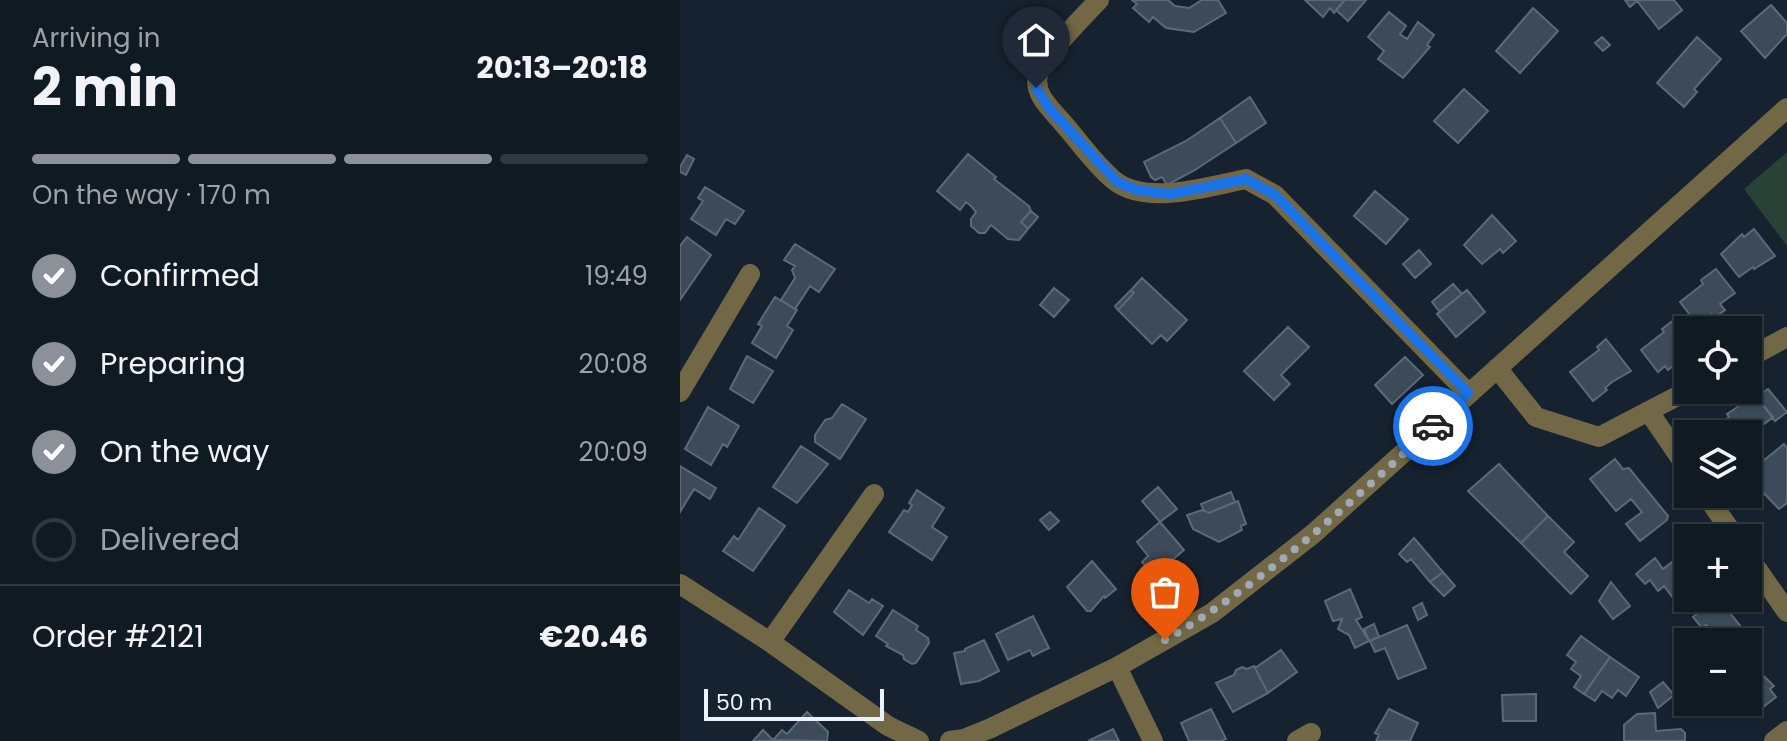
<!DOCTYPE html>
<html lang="en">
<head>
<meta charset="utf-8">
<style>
  body { margin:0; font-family:Poppins,sans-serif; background:#19232b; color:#f1f3f6; height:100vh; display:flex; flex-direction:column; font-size:30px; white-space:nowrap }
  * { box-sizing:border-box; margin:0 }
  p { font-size:26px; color:#9ca1a6 }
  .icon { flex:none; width:44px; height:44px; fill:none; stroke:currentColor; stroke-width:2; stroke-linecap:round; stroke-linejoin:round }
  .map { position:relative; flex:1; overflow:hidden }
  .sheet { display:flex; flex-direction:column; background:#101a23; width:680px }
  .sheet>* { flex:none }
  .tools { position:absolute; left:994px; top:316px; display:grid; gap:16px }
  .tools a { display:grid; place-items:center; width:88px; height:88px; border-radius:0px; background:#101a23; box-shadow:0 2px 6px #0004,0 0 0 2px #303841; font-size:40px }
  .scale { position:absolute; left:24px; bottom:20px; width:180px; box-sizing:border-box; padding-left:8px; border:4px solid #eaf2fb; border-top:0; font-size:22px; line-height:28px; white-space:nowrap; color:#eaf2fb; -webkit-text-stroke:6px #16222f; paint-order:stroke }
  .pin { position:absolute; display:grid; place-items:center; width:68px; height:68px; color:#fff; margin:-82px -34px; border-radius:50% 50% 50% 0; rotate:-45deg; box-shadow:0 0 8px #0007 }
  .pin .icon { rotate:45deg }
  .courier { position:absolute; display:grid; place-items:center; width:80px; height:80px; margin:-40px; border:6px solid #1a73e8; border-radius:50%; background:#fff; color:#222; box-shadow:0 2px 10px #0007 }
  .headline em { font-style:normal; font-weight:700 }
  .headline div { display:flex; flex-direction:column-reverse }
  .headline { display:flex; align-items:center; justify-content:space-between; height:136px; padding:0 32px }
  h1 { font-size:52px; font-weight:700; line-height:60px }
  .bar { display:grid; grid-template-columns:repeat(4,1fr); gap:12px 8px; align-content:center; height:96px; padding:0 32px }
  .bar i { height:10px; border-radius:6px; background:#303841 }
  .bar .current { background:#8c9099 }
  .bar p { grid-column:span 4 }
  .line { display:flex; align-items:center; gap:20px; padding:0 32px; border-top:2px solid #303841 }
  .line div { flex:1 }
  ol { padding:0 32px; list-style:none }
  li { display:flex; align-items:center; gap:24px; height:88px }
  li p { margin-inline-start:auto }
  li .icon { padding:8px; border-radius:50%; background:#8c9099; color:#fff; stroke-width:4 }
  li:last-child { color:#9ca1a6 }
  li i { width:44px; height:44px; border:4px solid #303841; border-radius:50% }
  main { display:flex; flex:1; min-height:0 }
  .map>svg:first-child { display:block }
  .green { fill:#284236 }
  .building { fill:#3c4a59; stroke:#5b6979; stroke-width:2 }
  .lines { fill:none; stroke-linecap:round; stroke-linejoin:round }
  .minor { stroke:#726845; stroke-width:20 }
  .done { stroke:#a0a9b4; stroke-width:8; stroke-dasharray:0 14.4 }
  .route { stroke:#1a73e8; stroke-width:10 }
</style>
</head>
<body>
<main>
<section class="sheet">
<div class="headline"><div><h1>2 min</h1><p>Arriving in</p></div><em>20:13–20:18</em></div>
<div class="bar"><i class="current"></i><i class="current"></i><i class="current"></i><i></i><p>On the way · 170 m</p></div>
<ol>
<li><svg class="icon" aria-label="check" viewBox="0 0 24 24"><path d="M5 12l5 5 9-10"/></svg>Confirmed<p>19:49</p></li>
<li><svg class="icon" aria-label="check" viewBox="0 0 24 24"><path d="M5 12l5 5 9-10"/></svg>Preparing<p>20:08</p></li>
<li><svg class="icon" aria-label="check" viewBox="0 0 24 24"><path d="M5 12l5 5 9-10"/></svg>On the way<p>20:09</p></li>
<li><i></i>Delivered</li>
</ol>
<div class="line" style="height:104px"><div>Order #2121</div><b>€20.46</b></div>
</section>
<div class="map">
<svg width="1107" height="741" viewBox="0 0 1107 741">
  <rect width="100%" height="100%" fill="#16222f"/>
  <path class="green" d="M1107 152V246L1064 189Z"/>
  <path class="building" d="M452 0H488L495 6 509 8 522 0H538L546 13 514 32 486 28 473 17 469 22 453 8 457 4Z
    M625 0H665L654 13 650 8 643 17Z
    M665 0H686L668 21 656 10Z
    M945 0H994L1002 10 979 29 957 1 950 7Z
    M1091 5 1107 23V34L1085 58 1061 31Z
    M853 8 878 31 840 73 816 51Z
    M709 12 726 26 720 34 727 39 738 22 754 35 747 45 750 47 723 78 698 59 704 51 688 37Z
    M922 37 930 45 923 51 915 43Z
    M1017 37 1041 59 1014 89 1017 92 1004 107 977 83Z
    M784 89 808 111 778 143 754 121Z
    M570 97 586 123 556 143 540 118Z
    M540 118 556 143 515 170 487 185 482 177 475 180 471 177 464 162 506 141Z
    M288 154 316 177 314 179 349 206 351 211 341 222 348 229 339 240 328 239 311 225 305 233H299L291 226V219L296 212 291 206 286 202 280 210 257 191Z
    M7 155 14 159 6 175 0 172V167Z
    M25 187 64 211 55 224 46 219 36 235 11 219 23 201 18 198Z
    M695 191 728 219 706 244 674 216Z
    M351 211 358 217 348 229 341 222Z
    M812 215 836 241 823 253 820 249 802 264 784 245Z
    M1074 229 1095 256 1074 269 1073 267 1059 277 1041 254 1062 234 1064 237Z
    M7 237 31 255 0 300V246Z
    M115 244 155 269 139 292 130 286 115 309 101 300 115 278 112 270 115 266 104 260Z
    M739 250 751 264 735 278 723 264Z
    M1036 269 1055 293 1040 304 1045 310 1034 318 1031 314 1018 325 1000 302 1023 284 1021 280Z
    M462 278 507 320 487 341 481 335 472 344 438 310 454 293 451 290Z
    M773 284 782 294 760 312 752 302Z
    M374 288 389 300 374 317 360 305Z
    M451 290 454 293 438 310 435 306Z
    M787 290 805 312 776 337 757 314Z
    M95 297 117 310 107 326 113 330 96 358 72 343 82 326 78 324Z
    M994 320 1008 338V348L1002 353 1004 357 988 370 985 366 978 372 961 350 984 332 982 329Z
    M608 327 629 347 601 375 610 384 594 400 564 371Z
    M926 339 951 371 932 382 925 388 927 390 913 401 890 372 919 350 917 347Z
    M67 356 93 371 73 403 50 389Z
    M725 357 743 375 712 404 695 385Z
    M1088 389 1107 412 1095 421 1077 397Z
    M1075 395 1093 417 1068 437V434H1049L1041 423 1049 417 1047 414Z
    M162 404 186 419 160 459 135 442V435L145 420 152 418Z
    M28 407 59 426 47 447 43 444 31 465 5 449Z
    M1104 444 1107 448V503L1099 509 1076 485 1082 480 1073 469Z
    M121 446 148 464 117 503 93 487Z
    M935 459 943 469 949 468 988 516 987 520 960 541 946 524 962 512 951 499 936 511 910 479Z
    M819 464 868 516 841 543 788 491Z
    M0 466 36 488 30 499 14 489 0 512Z
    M478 487 497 509 480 522 462 501Z
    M237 490 264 508 252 527 267 537 252 560 209 532 224 510 228 512 232 505 229 503Z
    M551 492 555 502 529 513 524 511 521 504Z
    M558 501 566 524 561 526 562 530 539 542 513 529 507 515 522 510 529 513Z
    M79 508 105 526 73 571 43 551 54 536 58 540Z
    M370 512 379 521 369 530 360 520Z
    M868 516 894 542 884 552 908 576 891 594 841 543Z
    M480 522 504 550 474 576 462 562 468 556 457 542Z
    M734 538 763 572 750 582 731 559 727 562 719 554Z
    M1000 556 1008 566V594L997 603 984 586 978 591 970 580 965 584 956 574 975 558 983 569Z
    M412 561 436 589 425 598 424 596 411 611H407L387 587Z
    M763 572 775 586 764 596 750 582Z
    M931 582 950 606 933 619 919 601Z
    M670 589 682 617 676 620 689 641 675 648 669 635 658 629 662 619 653 621 645 601Z
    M169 590 189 603 192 599 203 606 183 635 154 612Z
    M1038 598H1045L1051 605 1047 609 1069 637 1063 642H1039L1026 625 1022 628 1013 617Z
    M742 603 747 615 738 620 733 608Z
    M213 610 238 626 236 630 248 638 249 643 236 663 232 664 224 659 223 655 206 646 208 644 196 636Z
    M353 616 369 648 353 656 350 650 328 660 316 634Z
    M694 624 699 637 689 641 684 629Z
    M727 625 746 668 718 679 705 648 695 652 690 641Z
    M901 636 930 657 904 694 894 687 901 676 891 669 896 662 887 655Z
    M304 640 319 671 299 681 281 684 274 653 285 651V649Z
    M601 650 617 672 588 693 575 668Z
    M930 657 959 677 946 696 938 690 932 698 922 691 915 701 904 694Z
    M1068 661 1094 686 1090 689 1096 697 1073 715 1064 702H1068Z
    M574 666 588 693 553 712 536 683 554 675 556 670 562 667 567 669Z
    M983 682 994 695 978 708 970 692Z
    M856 694V721H823L822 695Z
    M531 709 546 739 541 741H509L501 723Z
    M709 709 738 723 730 741H696L699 735 695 733Z
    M127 712 148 732 147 741 93 740 102 730 107 734Z
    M975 713 976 731 1001 729 1005 733V741H944V725L957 714Z
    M433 729 439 741H408Z
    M83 730 94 741H73Z"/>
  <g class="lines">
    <path class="minor" d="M419 0C404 16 363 56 358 75 353 94 371 109 382 122 399 141 415 165 435 181 467 206 530 186 566 179L595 195 788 393
      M1068 358 1107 337
      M817 368 856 417 919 437 1009 390
      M0 392 70 274
      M969 412 1008 469
      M1025 494 1056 538
      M1068 556 1107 612
      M0 584 90 642 208 726 239 741
      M90 642 194 494
      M437 667 473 741
      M270 741 284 739 311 728 437 667 532 613 633 534 1107 108
      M617 741 631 733
      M1094 741 1107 731"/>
  </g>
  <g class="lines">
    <path class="done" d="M485 640C584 583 670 504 753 426"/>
    <path class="route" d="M356 88 369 108 437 182 457 190 490 194 566 179 595 195 788 393 753 426"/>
  </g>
</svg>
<div class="tools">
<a><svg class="icon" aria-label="locate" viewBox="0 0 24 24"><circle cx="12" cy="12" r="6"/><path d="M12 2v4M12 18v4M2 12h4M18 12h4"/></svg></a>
<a><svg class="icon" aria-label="layers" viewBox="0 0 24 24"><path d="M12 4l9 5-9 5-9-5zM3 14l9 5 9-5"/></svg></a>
<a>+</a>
<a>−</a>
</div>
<div class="scale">50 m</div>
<div class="pin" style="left:485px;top:640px;background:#ea580c"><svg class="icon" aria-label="bag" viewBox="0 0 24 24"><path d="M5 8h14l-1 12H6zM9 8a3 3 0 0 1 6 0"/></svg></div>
<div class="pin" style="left:356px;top:88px;background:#1f2937"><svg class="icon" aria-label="home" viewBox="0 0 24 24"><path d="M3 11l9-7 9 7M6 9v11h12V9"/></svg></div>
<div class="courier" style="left:753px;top:426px"><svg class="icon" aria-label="car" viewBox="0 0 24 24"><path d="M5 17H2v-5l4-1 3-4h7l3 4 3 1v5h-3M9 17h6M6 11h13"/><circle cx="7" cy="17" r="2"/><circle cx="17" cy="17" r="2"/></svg></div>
</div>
</main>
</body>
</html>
